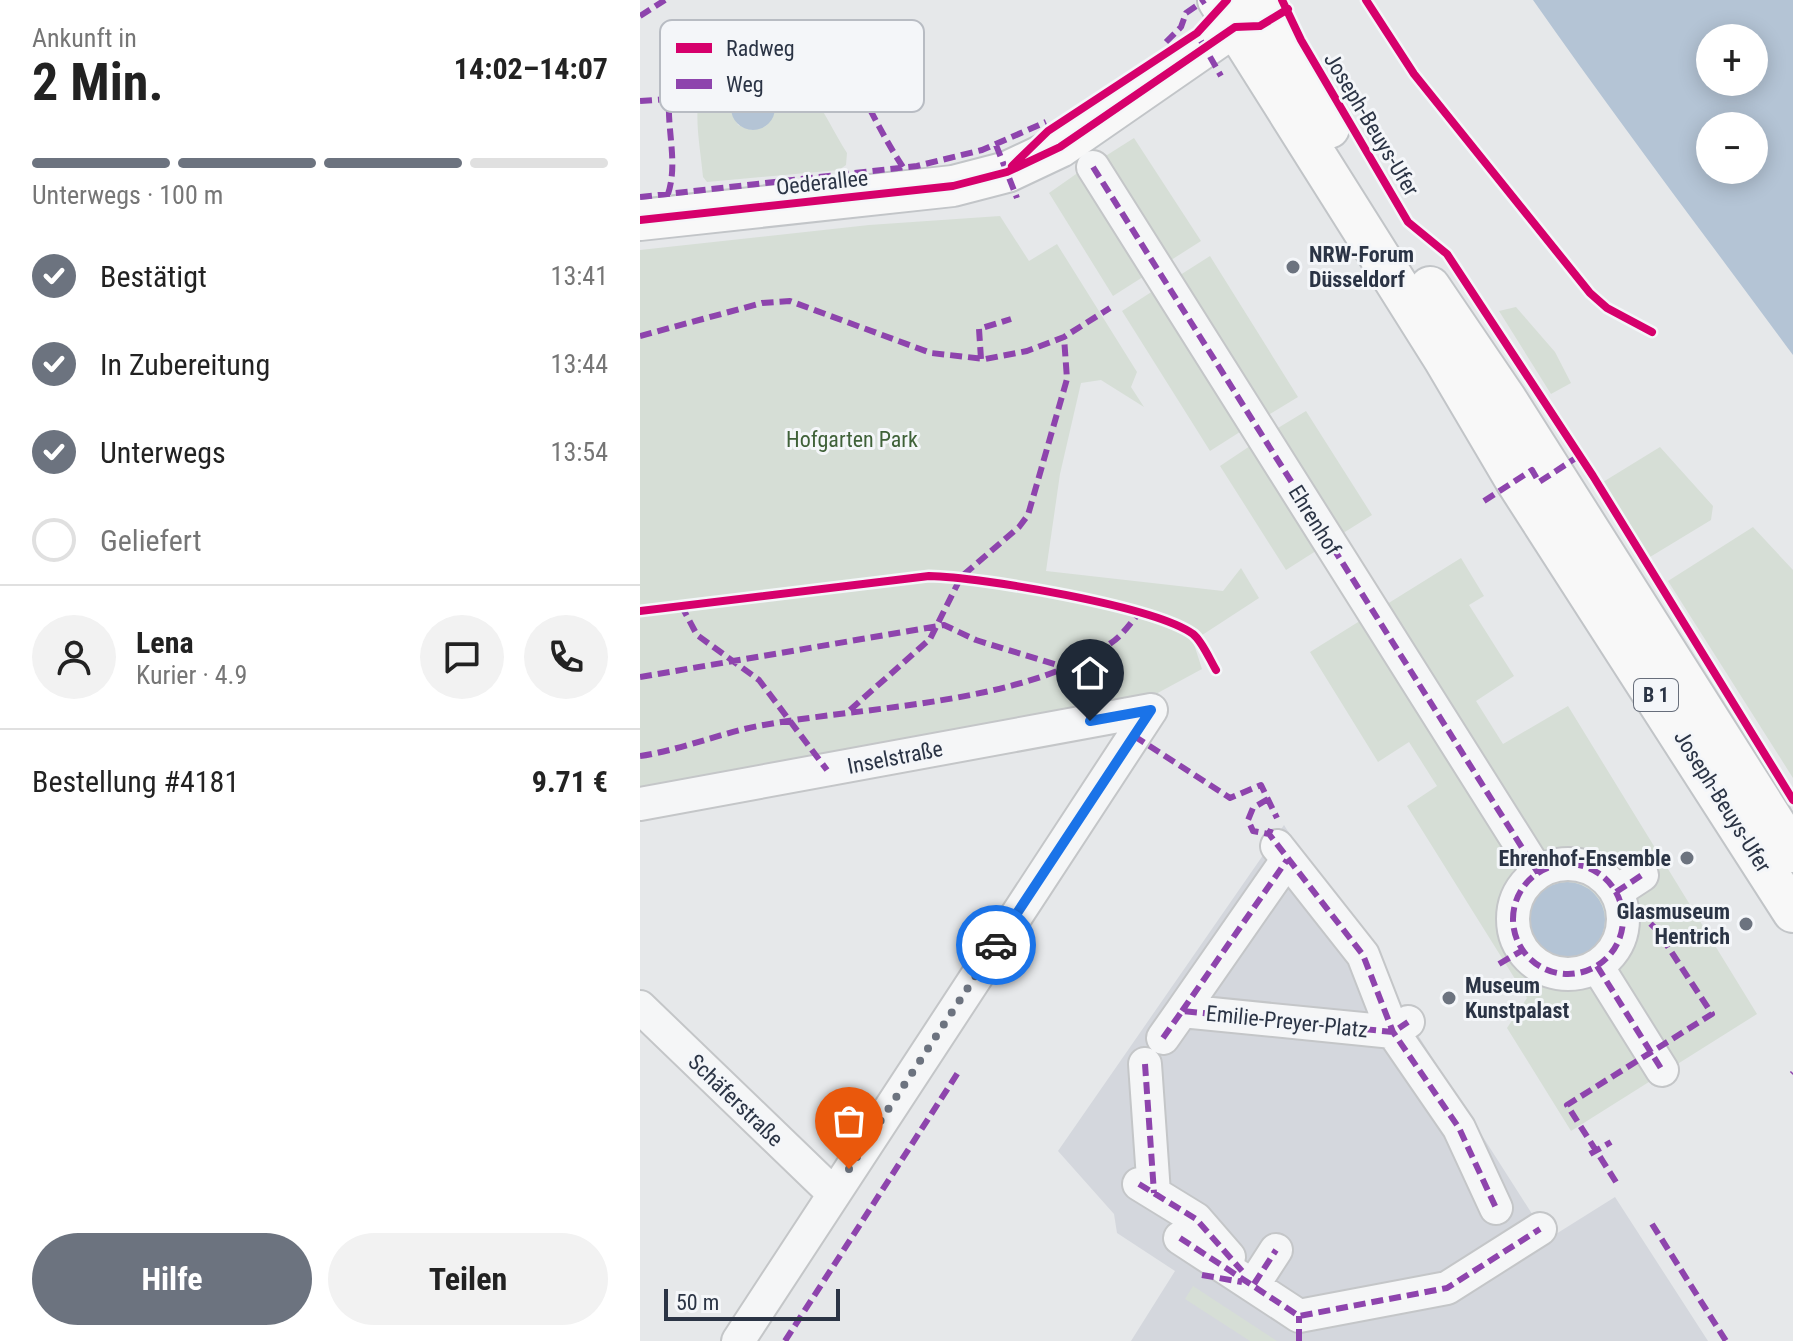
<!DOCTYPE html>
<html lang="de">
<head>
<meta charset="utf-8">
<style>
  body { margin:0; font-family:"Roboto Condensed",sans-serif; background:#f2f2f2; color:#222; height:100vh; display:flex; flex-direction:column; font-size:30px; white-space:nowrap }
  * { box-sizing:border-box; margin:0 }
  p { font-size:26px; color:#767676 }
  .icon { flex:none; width:44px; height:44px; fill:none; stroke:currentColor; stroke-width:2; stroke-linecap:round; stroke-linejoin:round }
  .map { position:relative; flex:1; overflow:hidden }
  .side { display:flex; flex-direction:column; background:#fff; width:640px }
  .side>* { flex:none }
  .fabs { position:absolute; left:1056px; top:24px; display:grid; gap:16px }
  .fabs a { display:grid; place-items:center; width:72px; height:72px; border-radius:50%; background:#fff; box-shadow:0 4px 20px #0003; font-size:40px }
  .scale { position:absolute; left:24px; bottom:20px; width:176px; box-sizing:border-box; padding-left:8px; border:4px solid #2b3445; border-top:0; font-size:22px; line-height:28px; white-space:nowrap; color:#2b3445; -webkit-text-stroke:6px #f4f6f9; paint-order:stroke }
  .pin { position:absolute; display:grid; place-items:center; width:68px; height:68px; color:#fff; margin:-82px -34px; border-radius:50% 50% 50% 0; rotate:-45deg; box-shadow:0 0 8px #0007 }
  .pin .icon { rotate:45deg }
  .courier { position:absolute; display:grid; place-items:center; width:80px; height:80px; margin:-40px; border:6px solid #1a73e8; border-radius:50%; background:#fff; color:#222; box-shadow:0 2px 10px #0007 }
  .overview em { font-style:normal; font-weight:700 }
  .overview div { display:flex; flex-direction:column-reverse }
  .overview { display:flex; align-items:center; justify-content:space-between; height:136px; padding:0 32px }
  h1 { font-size:52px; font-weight:700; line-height:60px }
  .bar { display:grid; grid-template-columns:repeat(4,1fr); gap:12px 8px; align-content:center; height:96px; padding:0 32px }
  .bar i { height:10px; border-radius:6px; background:#e0e0e0 }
  .bar .on { background:#6c737f }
  .bar p { grid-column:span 4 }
  .line { display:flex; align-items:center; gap:20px; padding:0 32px; border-top:2px solid #e0e0e0 }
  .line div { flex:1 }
  .round { display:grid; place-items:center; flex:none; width:84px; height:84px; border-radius:42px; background:#f2f2f2 }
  ol { padding:0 32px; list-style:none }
  li { display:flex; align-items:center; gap:24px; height:88px }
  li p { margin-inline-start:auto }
  li .icon { padding:8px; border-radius:50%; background:#6c737f; color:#fff; stroke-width:4 }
  li:last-child { color:#767676 }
  li i { width:44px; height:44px; border:4px solid #e0e0e0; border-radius:50% }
  .action { display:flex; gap:16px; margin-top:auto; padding:16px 32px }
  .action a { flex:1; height:92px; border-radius:48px; background:#6c737f; color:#fff; font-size:32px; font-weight:700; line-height:92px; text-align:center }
  .action a+a { background:#f2f2f2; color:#222 }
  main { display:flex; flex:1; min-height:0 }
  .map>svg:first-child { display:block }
  .built { fill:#d4d7dd }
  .green { fill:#d6ded6; fill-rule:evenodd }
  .water { fill:#b4c4d5; fill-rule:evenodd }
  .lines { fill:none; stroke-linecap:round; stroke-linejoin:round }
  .minor-casing { stroke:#c4c6c8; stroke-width:36 }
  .major-casing { stroke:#c2c5c8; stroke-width:44 }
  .minor { stroke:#f5f6f7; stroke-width:32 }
  .major { stroke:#f8f8f8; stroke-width:40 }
  .quiet { stroke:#8e44ad; stroke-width:6; stroke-dasharray:12 6; stroke-linecap:butt }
  .cycleway-casing { stroke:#f4f6f9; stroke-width:13 }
  .cycleway { stroke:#d6006c; stroke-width:8 }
  .done { stroke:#6c737f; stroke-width:8; stroke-dasharray:0 14.4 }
  .route { stroke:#1a73e8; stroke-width:10 }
  .poi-dot { fill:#6c737f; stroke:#f4f6f9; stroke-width:3 }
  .labels { text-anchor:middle; stroke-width:6; stroke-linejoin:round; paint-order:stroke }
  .shield { fill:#f4f6f9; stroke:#676e7b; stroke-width:2 }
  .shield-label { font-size:20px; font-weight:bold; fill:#2b3445 }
  .street-label { font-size:22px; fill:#2b3445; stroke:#f4f6f9 }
  .poi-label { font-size:22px; font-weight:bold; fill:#2b3445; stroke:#f4f6f9; text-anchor:start }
  .park-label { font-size:22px; fill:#3f6138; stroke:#f4f6f9 }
  .key { fill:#f4f6f9; stroke:#b8bcc3; stroke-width:2 }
  .key-label { font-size:22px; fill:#2b3445 }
</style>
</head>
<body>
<main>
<section class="side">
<div class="overview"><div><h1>2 Min.</h1><p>Ankunft in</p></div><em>14:02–14:07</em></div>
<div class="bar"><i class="on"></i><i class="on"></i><i class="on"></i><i></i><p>Unterwegs · 100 m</p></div>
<ol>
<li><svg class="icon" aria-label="check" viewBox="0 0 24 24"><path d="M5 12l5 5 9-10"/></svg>Bestätigt<p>13:41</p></li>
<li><svg class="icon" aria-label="check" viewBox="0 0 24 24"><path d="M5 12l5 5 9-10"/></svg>In Zubereitung<p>13:44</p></li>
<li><svg class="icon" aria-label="check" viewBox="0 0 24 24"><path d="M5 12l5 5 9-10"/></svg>Unterwegs<p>13:54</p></li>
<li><i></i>Geliefert</li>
</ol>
<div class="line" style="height:144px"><a class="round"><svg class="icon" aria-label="person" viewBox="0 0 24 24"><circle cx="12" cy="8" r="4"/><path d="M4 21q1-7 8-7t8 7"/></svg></a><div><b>Lena</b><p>Kurier · 4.9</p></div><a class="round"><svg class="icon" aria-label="chat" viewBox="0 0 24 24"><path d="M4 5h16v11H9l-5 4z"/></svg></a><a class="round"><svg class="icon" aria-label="phone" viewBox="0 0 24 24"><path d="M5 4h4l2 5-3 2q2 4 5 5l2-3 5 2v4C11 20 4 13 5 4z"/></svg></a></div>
<div class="line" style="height:104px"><div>Bestellung #4181</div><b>9.71 €</b></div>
<div class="action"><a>Hilfe</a><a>Teilen</a></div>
</section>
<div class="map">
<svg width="1153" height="1341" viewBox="0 0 1153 1341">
  <rect width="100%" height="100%" fill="#e6e8ea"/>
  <path class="built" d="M644 825 908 1239 975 1197 1068 1341H491L535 1271 477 1233 474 1214 418 1151Z"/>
  <path class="green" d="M104 53C161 53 180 110 207 153L206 165 199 170 67 182 63 177C58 123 42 75 104 53ZM99 91 134 106 126 126 112 130 98 125 91 111Z
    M494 138 561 241 528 262 464 157Z
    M439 172 506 275 473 296 409 193Z
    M360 216 389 261 417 244 497 372 491 387 504 407 461 380 441 383 420 474 406 571 583 591 601 568 619 598 553 641 562 669 514 695 0 790V250L229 225Z
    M570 256 658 397 625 417 537 277Z
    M516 289 603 430 570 451 482 311Z
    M876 307 915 352 931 383 911 394 859 311Z
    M666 411 732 515 700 535 633 431Z
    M613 444 679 549 646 570 580 466Z
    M1020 447 1073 506 1071 520 1010 557 963 482Z
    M1113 527 1153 570V778L1028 581Z
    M821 558 844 596 829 605 874 676 836 701 863 744 928 706 1117 1014 931 1131 867 1028 887 998 767 806 797 786 769 742 738 762 670 652Z
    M553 1286 637 1341H610L545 1299Z"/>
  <path class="water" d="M893 0H1153V355C1066 237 977 120 893 0ZM1070 38H1114V82H1070ZM1070 126H1114V170H1070Z
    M91 108a22 22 0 1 1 44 0a22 22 0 1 1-44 0Z
    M889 920a38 38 0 1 1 76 0a38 38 0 1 1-76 0Z"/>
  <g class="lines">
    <defs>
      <path id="minor" d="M453 167 898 873
        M0 804 511 710
        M637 846 723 955 753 1032 819 1128 856 1208
        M873 919a55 55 0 1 1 110 0a55 55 0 1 1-110 0Z
        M976 892 1002 875
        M957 966 1022 1070
        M0 1007 193 1193
        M542 1011 647 860
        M523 1038 542 1011 753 1032 768 1022
        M505 1064 514 1193
        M499 1184 556 1219 589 1257
        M540 1238 659 1316 807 1288 900 1229
        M614 1284 636 1250
        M98 1341 511 710"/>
      <path id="major" d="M578 0 804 359 876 481 1153 912
        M615 0 689 128
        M0 220 313 186 367 172 420 147 612 14 613 8
        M790 287 866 399 1153 852"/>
    </defs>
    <use href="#minor" class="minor-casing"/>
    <use href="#major" class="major-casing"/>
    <use href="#minor" class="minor"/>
    <use href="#major" class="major"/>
    <path class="quiet" d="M0 16 25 0
      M561 41 581 76
      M526 42 541 27 546 13 565 0
      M0 101 29 99
      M356 145 377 198
      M453 167 898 873
      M28 194C41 155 19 112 35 74 46 49 69 33 94 26 120 20 169 21 187 42 217 76 237 129 263 167
      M0 197 277 166 342 150 406 122
      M0 336 122 303 150 301 291 353 345 359 387 351 424 337 470 308
      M341 359 339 329 371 319
      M844 501 892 470 899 482 939 456
      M41 605 57 635 119 680 187 770
      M0 677 304 625 336 640 427 668 446 704 450 721
      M210 710 290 639 321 577 379 527 388 515 427 379 424 337
      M494 736 590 798 621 785 637 818
      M0 756C40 750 78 734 118 726 224 706 383 705 471 643 482 636 491 622 500 612
      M628 799 613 808 608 820 613 831 629 834
      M631 829 629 834 723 955 753 1032 819 1128 856 1208
      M873 919a55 55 0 1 1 110 0a55 55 0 1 1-110 0Z
      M976 892 1002 875
      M859 964 883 950
      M957 966 1022 1070
      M542 1011 647 860
      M523 1038 542 1011 753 1032 768 1022
      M505 1064 514 1193
      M1152 1074 1153 1073
      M950 1154 971 1142
      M976 1182 927 1105 1072 1014 1017 930 1001 914 983 915
      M499 1184 556 1219 602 1271
      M1012 1224 1086 1341
      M540 1238 659 1316 807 1288 900 1229
      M562 1275 602 1282
      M614 1284 636 1250
      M145 1341 319 1071
      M659 1341V1316"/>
    <defs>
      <path id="cycleway" d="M642 0 661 40 768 222 807 254 953 476 1153 800
        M726 0 774 74 950 293 967 308 1012 332
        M372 166 408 131 557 33 587 0
        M0 220 313 186 367 172 420 147 595 27 620 26 648 9
        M0 611 289 576C340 577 514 606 553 634 562 641 570 660 576 670"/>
    </defs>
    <use href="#cycleway" class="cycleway-casing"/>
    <use href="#cycleway" class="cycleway"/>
  </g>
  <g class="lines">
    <path class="done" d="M209 1169 356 945"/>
    <path class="route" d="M356 945 511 710 450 721"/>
  </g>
  <g class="poi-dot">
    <circle cx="653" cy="267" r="8"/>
    <circle cx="1047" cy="858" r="8"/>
    <circle cx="1106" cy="924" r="8"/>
    <circle cx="809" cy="998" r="8"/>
  </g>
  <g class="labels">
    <rect class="shield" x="994" y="679" width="44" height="32" rx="6"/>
    <g class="shield-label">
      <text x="1016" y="702">B 1</text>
    </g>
    <g class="street-label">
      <text transform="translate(732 124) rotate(59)" y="8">Joseph-Beuys-Ufer</text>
      <text transform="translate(182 182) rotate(-6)" y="8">Oederallee</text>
      <text transform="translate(675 520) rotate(58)" y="8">Ehrenhof</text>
      <text transform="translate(255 757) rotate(-11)" y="8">Inselstraße</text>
      <text transform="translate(1083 801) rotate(58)" y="8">Joseph-Beuys-Ufer</text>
      <text transform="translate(647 1021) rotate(6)" y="8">Emilie-Preyer-Platz</text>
      <text transform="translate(96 1100) rotate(44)" y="8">Schäferstraße</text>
    </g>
    <g class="poi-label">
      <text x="669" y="262">NRW-Forum<tspan x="669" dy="25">Düsseldorf</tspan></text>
      <text x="1031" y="866" text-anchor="end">Ehrenhof-Ensemble</text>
      <text x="1090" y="919" text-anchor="end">Glasmuseum<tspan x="1090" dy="25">Hentrich</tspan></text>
      <text x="825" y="993">Museum<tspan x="825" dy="25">Kunstpalast</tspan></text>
    </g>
    <g class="park-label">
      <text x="212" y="447">Hofgarten Park</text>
    </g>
  </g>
  <rect x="20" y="20" width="264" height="92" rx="12" class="key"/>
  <rect x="36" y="43" width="36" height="10" fill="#d6006c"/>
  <rect x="36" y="79" width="36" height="10" fill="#8e44ad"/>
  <g class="key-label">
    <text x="86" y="56">Radweg</text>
    <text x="86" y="92">Weg</text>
  </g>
</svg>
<div class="fabs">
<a>+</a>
<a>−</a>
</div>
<div class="scale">50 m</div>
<div class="pin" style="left:209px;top:1169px;background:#ea580c"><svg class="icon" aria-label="bag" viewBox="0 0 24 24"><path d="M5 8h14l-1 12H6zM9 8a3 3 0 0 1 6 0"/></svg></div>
<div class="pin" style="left:450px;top:721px;background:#1f2937"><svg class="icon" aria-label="home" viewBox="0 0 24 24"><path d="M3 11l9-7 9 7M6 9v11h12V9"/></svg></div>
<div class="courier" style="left:356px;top:945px"><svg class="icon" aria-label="car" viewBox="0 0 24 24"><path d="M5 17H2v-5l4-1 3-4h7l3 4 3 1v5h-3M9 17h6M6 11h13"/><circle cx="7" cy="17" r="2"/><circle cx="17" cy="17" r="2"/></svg></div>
</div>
</main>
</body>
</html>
